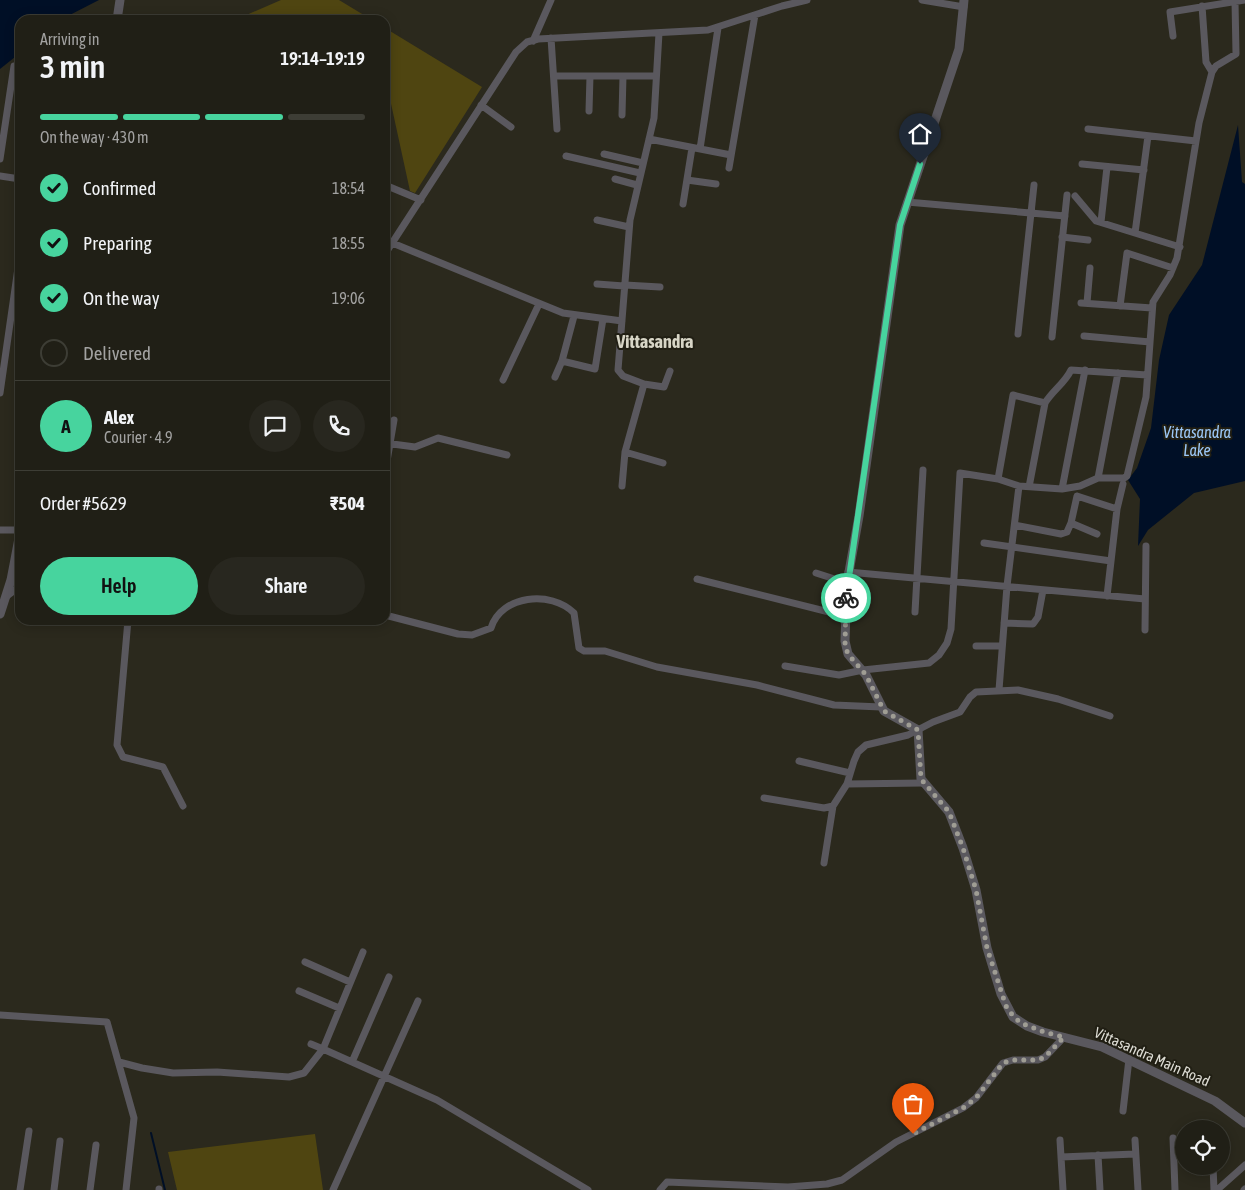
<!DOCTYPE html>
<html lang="en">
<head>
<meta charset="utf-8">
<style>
  body { margin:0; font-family:"Asap Condensed",sans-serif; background:#28271f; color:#f1f3f6; height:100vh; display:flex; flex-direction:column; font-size:19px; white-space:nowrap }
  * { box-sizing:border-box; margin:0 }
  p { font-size:16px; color:#a2a2a1 }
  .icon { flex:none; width:28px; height:28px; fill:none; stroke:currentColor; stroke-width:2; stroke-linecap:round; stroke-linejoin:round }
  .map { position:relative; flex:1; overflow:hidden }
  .details { position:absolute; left:15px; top:15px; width:375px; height:610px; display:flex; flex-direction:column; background:#201f16; border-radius:15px; box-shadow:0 2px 12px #0003,0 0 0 1px #3d3d35 }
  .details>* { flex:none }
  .tools { position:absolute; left:1175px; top:1120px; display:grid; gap:10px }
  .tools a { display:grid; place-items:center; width:55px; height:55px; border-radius:50%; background:#201f16; box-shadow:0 2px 12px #0003,0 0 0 1px #3d3d35; font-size:25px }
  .pin { position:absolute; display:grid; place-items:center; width:42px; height:42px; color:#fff; margin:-51px -21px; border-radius:50% 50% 50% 0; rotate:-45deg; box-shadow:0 0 5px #0007 }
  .pin .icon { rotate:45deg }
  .courier { position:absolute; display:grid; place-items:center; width:50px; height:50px; margin:-25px; border:4px solid #47d49e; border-radius:50%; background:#fff; color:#222; box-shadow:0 1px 6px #0007 }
  .head em { font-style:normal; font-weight:600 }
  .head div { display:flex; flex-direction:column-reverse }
  .head { display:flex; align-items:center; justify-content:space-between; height:85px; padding:0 25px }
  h1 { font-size:32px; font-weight:600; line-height:38px }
  .bar { display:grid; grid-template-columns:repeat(4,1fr); gap:8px 5px; align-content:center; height:60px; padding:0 25px }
  .bar i { height:6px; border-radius:4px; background:#3d3d35 }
  .bar .active { background:#47d49e }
  .bar p { grid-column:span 4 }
  .line { display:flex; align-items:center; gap:12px; padding:0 25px; border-top:1px solid #3d3d35 }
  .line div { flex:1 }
  .round { display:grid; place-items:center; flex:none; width:52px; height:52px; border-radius:26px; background:#28271f }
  ol { padding:0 25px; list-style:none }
  li { display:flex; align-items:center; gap:15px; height:55px }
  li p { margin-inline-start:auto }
  li .icon { padding:5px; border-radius:50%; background:#47d49e; color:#111; stroke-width:4 }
  li:last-child { color:#a2a2a1 }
  li i { width:28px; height:28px; border:2px solid #3d3d35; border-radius:50% }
  .cta { display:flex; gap:10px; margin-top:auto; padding:10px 25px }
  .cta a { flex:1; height:58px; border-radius:30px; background:#47d49e; color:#111; font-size:20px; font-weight:600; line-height:58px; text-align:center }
  .cta a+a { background:#28271f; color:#f1f3f6 }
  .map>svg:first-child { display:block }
  .green { fill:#4f4511 }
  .water { fill:#000f26 }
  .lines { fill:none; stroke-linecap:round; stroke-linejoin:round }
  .stream { stroke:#000f26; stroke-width:2 }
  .minor { stroke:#5a585e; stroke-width:7 }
  .tertiary { stroke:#5a585e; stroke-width:9 }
  .done { stroke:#9f9d94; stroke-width:5; stroke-dasharray:0 9 }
  .route { stroke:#47d49e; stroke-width:6 }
  .labels { text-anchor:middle; stroke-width:4; stroke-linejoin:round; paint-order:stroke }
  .street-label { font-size:15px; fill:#dddcd4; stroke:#211f14 }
  .water-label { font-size:16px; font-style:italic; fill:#9cc8f8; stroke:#211f14 }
  .quarter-label { font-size:18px; font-weight:bold; fill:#d7d5c6; stroke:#211f14 }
</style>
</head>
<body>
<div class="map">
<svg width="1245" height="1190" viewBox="0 0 1245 1190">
  <rect width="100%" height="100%" fill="#2b291d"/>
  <path class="green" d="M281 0H339L372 20H235Z
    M385 28 482 87 415 193 410 191 385 76Z
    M315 1134 323 1190H177L168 1152Z"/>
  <path class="water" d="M0 0H99L60 20H20V53L0 69Z
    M1238 125 1242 182 1245 184V481L1194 493 1148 530 1138 546 1140 499 1128 480 1137 468 1151 428 1159 360 1169 315 1202 265Z"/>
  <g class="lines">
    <path class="stream" d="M151 1133 165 1190"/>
    <path class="minor" d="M922 0 964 7
      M1202 6 1206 62 1212 72
      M1173 36 1170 12 1245 0
      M551 38 557 129
      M533 41 551 0
      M555 76H655
      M481 105 511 127
      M589 111 590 76
      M622 115 623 76
      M1088 129 1196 141
      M649 139 731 155
      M700 149 718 28
      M604 154 643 163
      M566 156 640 173
      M0 159 14 66
      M1082 164 1144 170
      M729 168 755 15
      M0 176 20 179
      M615 179 637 185
      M687 180 716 184
      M385 185 421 200
      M1075 196 1096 221 1180 247
      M907 202 1065 216
      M683 204 692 148
      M597 220 629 227
      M1101 222 1107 167
      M1135 233 1148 136
      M1062 237 1088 240
      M385 240 563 313 622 321
      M385 254 516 52 527 42 538 39 708 30 782 6 807 0
      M597 284 624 286
      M625 285 660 287
      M1081 303 1152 308
      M1087 303 1090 268
      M1120 306 1127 253 1173 268
      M1018 334 1034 185
      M1084 336 1150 342
      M1052 337 1067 195
      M562 361 595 369 603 319
      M555 377 562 361 574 316
      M503 380 539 304
      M644 384 664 387 670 371
      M0 393 20 254
      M385 443 415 447 438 438 507 455
      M625 452 663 463
      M385 473 394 420
      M1098 478 1118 373
      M998 479 1013 395 1045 403
      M622 486 625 452 644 384 623 376 618 370 630 220 654 118 659 33
      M1029 487 1045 403C1053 390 1065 383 1071 370L1147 375
      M1062 489 1085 370
      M1071 523 1097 534
      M1015 525 1061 534 1067 532 1071 523 1077 496 1117 509
      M0 530H20
      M984 543 1111 561
      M848 572 1145 599
      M816 573 847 583
      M697 579 845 616
      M7 596 20 586
      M1107 596 1117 509 1123 484
      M915 612 923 470
      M385 615 458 634 472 635 491 628C501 595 551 590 574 613L579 648 584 651H605L657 667 757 685 834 705 881 707
      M26 620 32 622 52 620
      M128 620 117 745 123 757 163 767 183 806
      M1004 623 1033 624 1038 617 1043 590
      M1145 630 1146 546
      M976 646H1002
      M785 666 839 675 863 670 929 663 939 655 947 643 951 629 960 473 998 479 1019 486 1062 489 1080 486 1098 478H1124L1127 476 1146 397 1153 302 1170 275 1177 258 1199 123 1212 72 1216 66 1236 54 1235 1
      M999 690 1007 586 1019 486
      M799 761 850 773
      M847 784 854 761 858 752 866 745 908 735 933 722 960 712 970 697 976 692 1018 690 1058 699 1110 716
      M764 798 824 808 833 806 847 784 923 783
      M824 863 833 806
      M305 962 350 982
      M299 991 339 1008
      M0 1015 107 1022 134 1118 126 1190
      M311 1044 323 1049 363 952
      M119 1062 142 1068 173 1073 217 1072 289 1077 304 1073 323 1049 437 1100 588 1190
      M352 1062 389 977
      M1123 1111 1129 1059
      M1173 1138 1175 1190
      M1060 1140 1061 1157
      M1135 1140 1138 1190
      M1098 1155 1100 1190
      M1213 1166 1214 1190
      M20 1190 29 1131
      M54 1190 60 1141
      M90 1190 96 1145
      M159 1190V1189
      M333 1190 418 1001
      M660 1190 667 1182 788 1187 827 1184 842 1180 896 1142 963 1108 976 1098 1003 1063 1013 1060H1038L1045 1057 1064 1037
      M1063 1190 1061 1157 1135 1154
      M1217 1190 1245 1165
      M1244 1190 1245 1189"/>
    <path class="tertiary" d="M964 0 959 49 900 225 859 516 847 583 845 641 848 654 866 675 884 711 918 730 921 779 949 812 963 848 976 890 987 948 1001 994 1013 1017 1027 1026 1043 1032 1102 1047 1215 1101 1245 1123
      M117 20 120 0
      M0 614 11 580 20 533"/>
  </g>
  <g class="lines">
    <path class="done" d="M846 598 845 646 848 654 866 675 884 711 918 730 921 779 949 812 963 848 976 890 987 948 1006 1006 1013 1016 1021 1023 1044 1032 1064 1037 1045 1057 1038 1060H1013L1003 1063 976 1098 963 1108 913 1134"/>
    <path class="route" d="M846 598 900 225 920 164"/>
  </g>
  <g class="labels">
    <g class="street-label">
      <text transform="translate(1152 1057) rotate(24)" y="5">Vittasandra Main Road</text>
    </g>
    <g class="water-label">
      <text x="1197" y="438">Vittasandra<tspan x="1197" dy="18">Lake</tspan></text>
    </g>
    <g class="quarter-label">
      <text x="655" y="348">Vittasandra</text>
    </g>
  </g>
</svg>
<div class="tools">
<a><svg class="icon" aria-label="locate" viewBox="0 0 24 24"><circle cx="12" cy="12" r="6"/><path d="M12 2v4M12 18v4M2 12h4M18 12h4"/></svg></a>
</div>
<div class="pin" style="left:913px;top:1134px;background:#ea580c"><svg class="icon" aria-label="bag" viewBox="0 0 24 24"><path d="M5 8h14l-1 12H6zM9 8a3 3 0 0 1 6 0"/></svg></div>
<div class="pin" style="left:920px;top:164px;background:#1f2937"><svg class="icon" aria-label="home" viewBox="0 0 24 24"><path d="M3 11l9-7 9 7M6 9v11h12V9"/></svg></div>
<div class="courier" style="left:846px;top:598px"><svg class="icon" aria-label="bike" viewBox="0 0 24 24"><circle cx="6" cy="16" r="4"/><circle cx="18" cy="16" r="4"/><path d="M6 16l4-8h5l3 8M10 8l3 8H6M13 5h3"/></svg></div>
<section class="details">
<div class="head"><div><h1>3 min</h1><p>Arriving in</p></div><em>19:14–19:19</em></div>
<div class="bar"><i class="active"></i><i class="active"></i><i class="active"></i><i></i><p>On the way · 430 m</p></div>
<ol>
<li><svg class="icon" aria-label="check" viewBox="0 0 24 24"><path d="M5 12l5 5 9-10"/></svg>Confirmed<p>18:54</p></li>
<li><svg class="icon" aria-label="check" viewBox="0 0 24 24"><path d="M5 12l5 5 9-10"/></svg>Preparing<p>18:55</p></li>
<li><svg class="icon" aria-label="check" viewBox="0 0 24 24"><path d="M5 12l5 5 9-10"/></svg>On the way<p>19:06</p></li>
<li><i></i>Delivered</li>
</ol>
<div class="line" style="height:90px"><b class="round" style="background:#47d49e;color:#111">A</b><div><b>Alex</b><p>Courier · 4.9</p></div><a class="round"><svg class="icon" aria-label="chat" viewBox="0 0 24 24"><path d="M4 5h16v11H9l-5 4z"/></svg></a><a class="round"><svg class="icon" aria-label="phone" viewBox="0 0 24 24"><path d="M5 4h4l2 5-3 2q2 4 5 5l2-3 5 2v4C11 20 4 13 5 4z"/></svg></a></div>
<div class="line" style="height:65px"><div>Order #5629</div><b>₹504</b></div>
<div class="cta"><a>Help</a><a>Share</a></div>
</section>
</div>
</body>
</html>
